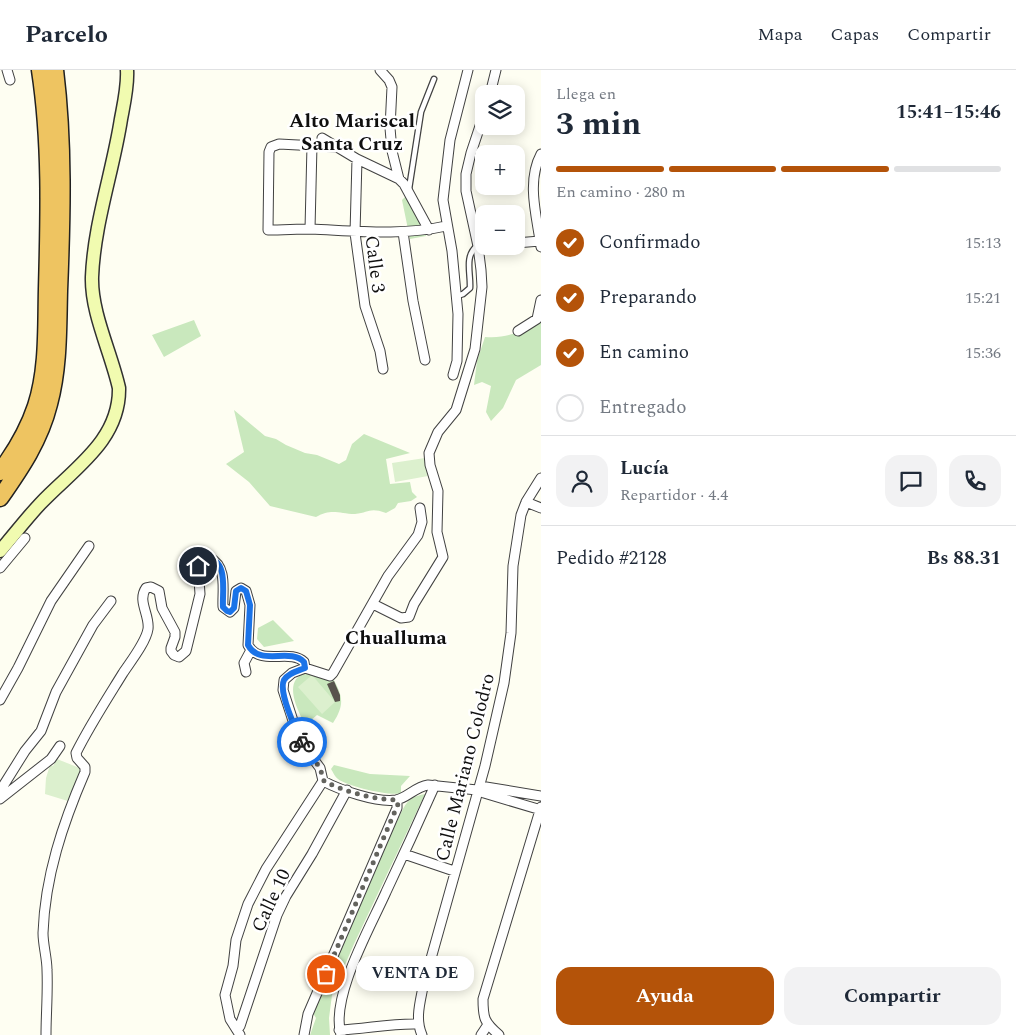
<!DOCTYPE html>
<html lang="es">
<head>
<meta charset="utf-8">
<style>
  body { margin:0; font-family:Spectral,serif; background:#f2f2f3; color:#1f2937; height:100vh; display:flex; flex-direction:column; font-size:19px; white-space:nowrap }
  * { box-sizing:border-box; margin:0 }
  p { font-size:16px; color:#747a83 }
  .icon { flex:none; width:28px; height:28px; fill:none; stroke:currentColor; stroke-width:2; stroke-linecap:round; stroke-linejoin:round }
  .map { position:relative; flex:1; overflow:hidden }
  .drawer { display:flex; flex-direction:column; background:#fff; width:475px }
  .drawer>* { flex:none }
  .tools { position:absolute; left:475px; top:15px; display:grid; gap:10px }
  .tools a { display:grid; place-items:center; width:50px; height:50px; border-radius:10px; background:#fff; box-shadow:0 2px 12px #0003; font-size:25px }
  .pin { position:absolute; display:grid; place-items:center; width:42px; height:42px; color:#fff; margin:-21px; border:2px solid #fff; border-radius:50%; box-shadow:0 1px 5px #0007 }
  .courier { position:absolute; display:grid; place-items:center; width:50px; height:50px; margin:-25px; border:4px solid #1a73e8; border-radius:50%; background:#fff; color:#222; box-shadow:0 1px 6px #0007 }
  .bubble { position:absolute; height:35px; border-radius:15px; background:#fff; box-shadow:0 2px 12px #0003; font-size:16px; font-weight:700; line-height:35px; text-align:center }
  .head em { font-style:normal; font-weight:700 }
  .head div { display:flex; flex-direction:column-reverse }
  .head { display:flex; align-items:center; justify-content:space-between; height:85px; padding:0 15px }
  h1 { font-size:32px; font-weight:700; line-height:38px }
  .bar { display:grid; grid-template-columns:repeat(4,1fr); gap:8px 5px; align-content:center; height:60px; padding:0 15px }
  .bar i { height:6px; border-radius:4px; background:#e0e1e3 }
  .bar .current { background:#b45309 }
  .bar p { grid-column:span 4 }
  .line { display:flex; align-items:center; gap:12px; padding:0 15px; border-top:1px solid #e0e1e3 }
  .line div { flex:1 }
  .round { display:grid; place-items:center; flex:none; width:52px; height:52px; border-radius:15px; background:#f2f2f3 }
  ol { padding:0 15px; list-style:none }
  li { display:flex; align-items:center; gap:15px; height:55px }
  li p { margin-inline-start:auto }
  li .icon { padding:5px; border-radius:50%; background:#b45309; color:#fff; stroke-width:4 }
  li:last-child { color:#747a83 }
  li i { width:28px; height:28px; border:2px solid #e0e1e3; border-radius:50% }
  .action { display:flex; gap:10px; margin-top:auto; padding:10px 15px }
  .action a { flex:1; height:58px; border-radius:15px; background:#b45309; color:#fff; font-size:20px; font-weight:700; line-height:58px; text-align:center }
  .action a+a { background:#f2f2f3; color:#1f2937 }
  header { display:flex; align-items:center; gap:30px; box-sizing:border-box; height:70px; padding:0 25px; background:#fff; border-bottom:1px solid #e0e1e3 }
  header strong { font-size:24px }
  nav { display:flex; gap:28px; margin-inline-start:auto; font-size:18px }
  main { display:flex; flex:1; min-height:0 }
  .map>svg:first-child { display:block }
  .green { fill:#c9e8bd }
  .pitch { fill:#dcf0ce }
  .building { fill:#58534c }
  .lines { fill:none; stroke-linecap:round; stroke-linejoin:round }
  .lane-casing { stroke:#424242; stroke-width:7 }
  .street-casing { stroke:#424242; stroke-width:11 }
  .secondary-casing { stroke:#313131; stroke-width:15 }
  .highway-casing { stroke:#202020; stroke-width:19 }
  .lane { stroke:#fff; stroke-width:4.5 }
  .street { stroke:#fff; stroke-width:9 }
  .secondary { stroke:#f1fbb0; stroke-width:12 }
  .highway { stroke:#eec461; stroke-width:16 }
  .done { stroke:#63635e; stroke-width:5; stroke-dasharray:0 9 }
  .route { stroke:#1a73e8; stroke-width:6 }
  .labels { text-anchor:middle; stroke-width:5; stroke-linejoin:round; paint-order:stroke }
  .street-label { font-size:19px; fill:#0f0f0f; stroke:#fff }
  .neighbourhood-label { font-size:20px; font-weight:bold; fill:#0f0f0f; stroke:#fff }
</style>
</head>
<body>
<header>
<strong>Parcelo</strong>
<nav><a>Mapa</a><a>Capas</a><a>Compartir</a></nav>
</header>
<main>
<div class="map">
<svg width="541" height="965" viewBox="0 0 541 965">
  <rect width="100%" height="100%" fill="#fefef2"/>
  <path class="green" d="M406 126 423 155 426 166 410 169 402 130Z
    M194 250 201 266 164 287 152 265Z
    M541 250V295L516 310 503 338 491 351 486 342 491 316 482 312 474 315 477 291 485 267C507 269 523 261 541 250Z
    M234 340 265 366 276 369 286 375 305 383 317 385 339 394 346 390 352 374 364 364 410 383 386 389 390 414 410 412 412 422 417 427 411 431 398 433 395 438 386 443C369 437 369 443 355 444 339 444 332 438 316 447L270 436 249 412 226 394 244 382Z
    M273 550 294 571 264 577 257 569 258 558Z
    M306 603 332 607C343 625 345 635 333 653L317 645 309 652 321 672 318 674C308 661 275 611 306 603Z
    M334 695 370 704 410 706 401 716V723C392 727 346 716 338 709 335 707 333 702 331 699Z
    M425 724 354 874 332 925 329 948 330 965H310L316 948 311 940 360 828 401 743C408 729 411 727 425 724Z"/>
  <path class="pitch" d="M425 388 428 406 395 412 392 393Z
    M312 605 335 632 322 644 298 617Z
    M57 689 82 699 71 732 45 724 46 708 50 695 53 696Z"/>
  <path class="building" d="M334 611 340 625V631L335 632 327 614Z"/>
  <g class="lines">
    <defs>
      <path id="lane" d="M409 119 421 42 434 9
        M457 226 463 224 470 218C471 204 464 186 477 176"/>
      <path id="street" d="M7 0 10 10
        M380 0 389 10 392 17 390 58 392 81 399 109
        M490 24 496 0
        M322 68 357 89 399 109 404 114 429 160
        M336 77 279 74 271 77 269 82 268 160C283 160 297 159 311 159 357 161 402 166 446 156
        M541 84C526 112 537 147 541 177
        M357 89 355 163 365 236 380 281 383 299
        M310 159 312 75
        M403 162 413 231 425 290
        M516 173 540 171
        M518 261 537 249 541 230
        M453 305 457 291 458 244 452 181 443 130 450 70 468 0
        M526 432 541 438
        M0 498 25 468
        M373 534 401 548 409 547 414 534 443 487 437 462 438 421 430 395 429 383 438 362 456 340 475 279 482 217 481 200 478 176 466 121V104L471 83 484 44
        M305 598 330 606 333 603 388 506 418 465 422 452 420 438
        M246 602 244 593 251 580
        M0 630 18 598 51 531 89 476
        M477 720 486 717 541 726
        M0 721 25 681 41 661 56 622 93 555 111 531
        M0 729 51 689 60 676
        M404 784 454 801
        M237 960 240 956 277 845 286 826 312 784 347 720
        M339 960C366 959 391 953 418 954
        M46 965C46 944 48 922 47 900 47 888 43 875 43 863 45 806 63 753 85 702V697L77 688 76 683C90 655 107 629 123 603 131 591 146 572 148 559 150 545 137 531 146 518L151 517 159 521 162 538 175 562V567L171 578V581L174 585 179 587 186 581 200 524 198 496 202 490 210 488C228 497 222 521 223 537L230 542 234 538 236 521 241 518 246 521 250 535 248 575C260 597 290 578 304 592L305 598 292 603 284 610 283 620 297 663 303 675 320 698 323 711C340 720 377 733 396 730 407 728 415 717 428 715L477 720 484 723 541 740
        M240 965 230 949 225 925 233 896 236 870 248 834 266 799 323 711
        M304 965 308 944 397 738V730
        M341 965C330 927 370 858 386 822 403 786 419 751 435 715
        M422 965C415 949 420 933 423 917L485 696 504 613 511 563 513 496 521 445 526 432 541 408
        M481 965 487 956
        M499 965C484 952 483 948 483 929L541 737"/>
      <path id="secondary" d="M0 481C13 466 26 449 40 434 73 399 120 371 119 318 111 282 91 243 92 207 94 154 113 101 121 49 124 33 128 16 127 0"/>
      <path id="highway" d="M0 402C15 382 28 360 36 336 48 299 46 258 47 219 49 146 51 72 40 0
        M0 428C21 398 40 370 49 334 59 297 58 258 59 221 62 147 64 73 55 0"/>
    </defs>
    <use href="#lane" class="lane-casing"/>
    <use href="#street" class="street-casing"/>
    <use href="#secondary" class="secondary-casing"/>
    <use href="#highway" class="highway-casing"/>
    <use href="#lane" class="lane"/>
    <use href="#street" class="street"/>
    <use href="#secondary" class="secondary"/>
    <use href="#highway" class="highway"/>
  </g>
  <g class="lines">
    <path class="done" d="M302 672 320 698 324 711C345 722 372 729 397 730L398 734 326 904"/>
    <path class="route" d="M198 496 200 492 206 488C229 489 222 522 223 537L227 541 230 542 234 538 236 521 241 518 246 521 250 535 248 575C260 597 290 577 304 592L305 598C298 601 288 603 284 610 278 622 296 660 302 672"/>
  </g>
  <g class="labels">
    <g class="street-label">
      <text transform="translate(376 194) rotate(83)" y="7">Calle 3</text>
      <text transform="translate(464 697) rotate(-76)" y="7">Calle Mariano Colodro</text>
      <text transform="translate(270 830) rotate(-65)" y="7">Calle 10</text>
    </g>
    <g class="neighbourhood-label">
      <text x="352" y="57">Alto Mariscal<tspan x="352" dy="23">Santa Cruz</tspan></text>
      <text x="396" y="574">Chualluma</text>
    </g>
  </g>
</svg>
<div class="tools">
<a><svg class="icon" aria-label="layers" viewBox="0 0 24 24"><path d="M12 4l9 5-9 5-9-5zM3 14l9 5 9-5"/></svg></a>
<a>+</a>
<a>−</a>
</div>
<div class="pin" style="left:326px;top:904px;background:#ea580c"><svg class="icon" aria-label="bag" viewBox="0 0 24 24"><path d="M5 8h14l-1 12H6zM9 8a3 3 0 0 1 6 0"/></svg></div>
<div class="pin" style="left:198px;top:496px;background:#1f2937"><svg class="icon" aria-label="home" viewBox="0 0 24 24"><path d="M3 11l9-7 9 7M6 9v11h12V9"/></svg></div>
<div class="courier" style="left:302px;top:672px"><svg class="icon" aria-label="bike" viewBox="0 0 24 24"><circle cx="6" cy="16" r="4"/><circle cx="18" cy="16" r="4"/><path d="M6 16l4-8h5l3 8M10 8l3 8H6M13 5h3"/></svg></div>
<div class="bubble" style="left:356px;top:886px;width:118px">VENTA DE</div>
</div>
<section class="drawer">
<div class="head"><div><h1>3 min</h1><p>Llega en</p></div><em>15:41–15:46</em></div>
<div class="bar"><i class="current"></i><i class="current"></i><i class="current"></i><i></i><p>En camino · 280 m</p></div>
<ol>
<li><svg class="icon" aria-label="check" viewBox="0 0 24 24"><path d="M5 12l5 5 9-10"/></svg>Confirmado<p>15:13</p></li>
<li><svg class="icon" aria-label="check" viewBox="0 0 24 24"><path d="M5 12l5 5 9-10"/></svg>Preparando<p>15:21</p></li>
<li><svg class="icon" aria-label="check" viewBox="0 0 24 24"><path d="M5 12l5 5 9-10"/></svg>En camino<p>15:36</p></li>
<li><i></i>Entregado</li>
</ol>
<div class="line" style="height:90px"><a class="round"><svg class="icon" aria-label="person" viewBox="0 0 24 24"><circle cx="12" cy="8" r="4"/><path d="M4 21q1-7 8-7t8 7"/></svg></a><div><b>Lucía</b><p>Repartidor · 4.4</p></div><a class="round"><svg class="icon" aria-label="chat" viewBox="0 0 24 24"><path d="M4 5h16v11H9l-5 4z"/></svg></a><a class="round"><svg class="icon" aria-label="phone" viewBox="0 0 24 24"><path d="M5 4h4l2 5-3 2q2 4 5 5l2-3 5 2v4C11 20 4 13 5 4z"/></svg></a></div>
<div class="line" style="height:65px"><div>Pedido #2128</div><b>Bs 88.31</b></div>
<div class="action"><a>Ayuda</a><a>Compartir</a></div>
</section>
</main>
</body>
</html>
